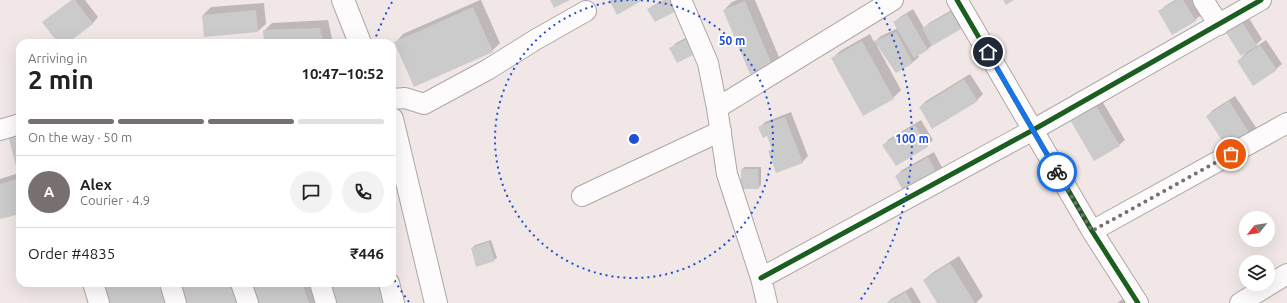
<!DOCTYPE html>
<html lang="en">
<head>
<meta charset="utf-8">
<style>
  body { margin:0; font-family:Ubuntu,sans-serif; background:#f2f2f2; color:#222; height:100vh; display:flex; flex-direction:column; font-size:15px; white-space:nowrap }
  * { box-sizing:border-box; margin:0 }
  p { font-size:13px; color:#767676 }
  .icon { flex:none; width:22px; height:22px; fill:none; stroke:currentColor; stroke-width:2; stroke-linecap:round; stroke-linejoin:round }
  .map { position:relative; flex:1; overflow:hidden }
  .panel { position:absolute; left:16px; top:39px; width:380px; height:248px; display:flex; flex-direction:column; background:#fff; border-radius:12px; box-shadow:0 4px 16px #0002 }
  .panel>* { flex:none }
  .needle { width:26px; rotate:240deg }
  .controls { position:absolute; left:1239px; top:211px; display:grid; gap:8px }
  .controls a { display:grid; place-items:center; width:36px; height:36px; border-radius:50%; background:#fff; box-shadow:0 4px 16px #0002; font-size:20px }
  .pin { position:absolute; display:grid; place-items:center; width:34px; height:34px; color:#fff; margin:-17px; border:2px solid #fff; border-radius:50%; box-shadow:0 1px 4px #0007 }
  .courier { position:absolute; display:grid; place-items:center; width:40px; height:40px; margin:-20px; border:3px solid #1a73e8; border-radius:50%; background:#fff; color:#222; box-shadow:0 1px 5px #0007 }
  .summary em { font-style:normal; font-weight:700 }
  .summary div { display:flex; flex-direction:column-reverse }
  .summary { display:flex; align-items:center; justify-content:space-between; height:68px; padding:0 12px }
  h1 { font-size:26px; font-weight:700; line-height:30px }
  .bar { display:grid; grid-template-columns:repeat(4,1fr); gap:6px 4px; align-content:center; height:48px; padding:0 12px }
  .bar i { height:5px; border-radius:3px; background:#e0e0e0 }
  .bar .on { background:#787070 }
  .bar p { grid-column:span 4 }
  .line { display:flex; align-items:center; gap:10px; padding:0 12px; border-top:1px solid #e0e0e0 }
  .line div { flex:1 }
  .round { display:grid; place-items:center; flex:none; width:42px; height:42px; border-radius:21px; background:#f2f2f2 }
  .map>svg:first-child { display:block }
  .shadow { fill:#0003 }
  .building { fill:#cccbcc }
  .lines { fill:none; stroke-linecap:round; stroke-linejoin:round }
  .minor-casing { stroke:#aea6a7; stroke-width:22 }
  .major-casing { stroke:#aea6a7; stroke-width:24 }
  .minor { stroke:#fdfbfb; stroke-width:20 }
  .major { stroke:#fdfbfb; stroke-width:22 }
  .cycleway-casing { stroke:#fff; stroke-width:8 }
  .cycleway { stroke:#1b5e20; stroke-width:5 }
  .done { stroke:#787070; stroke-width:4; stroke-dasharray:0 7.2 }
  .route { stroke:#1a73e8; stroke-width:5 }
  .ring { fill:none; stroke:#1d4ed8; stroke-width:2; stroke-dasharray:2 4 }
  .centre { fill:#1d4ed8; stroke:#fff; stroke-width:2 }
  .ring-label { font-size:12px; text-anchor:middle; font-weight:bold; fill:#1d4ed8; stroke:#fff; stroke-width:4; stroke-linejoin:round; paint-order:stroke }
</style>
</head>
<body>
<div class="map">
<svg width="1287" height="303" viewBox="0 0 1287 303">
  <rect width="100%" height="100%" fill="#f1e7e7"/>
  <path class="shadow" d="M72 0H85L98 17 93 23 66 43H59L49 17Z
    M480 0H481L500 43 492 51 396 42 403 34Z
    M664 0H675L649 9 652 6Z
    M737 0H755L779 57 772 64 724 10 732 2Z
    M1175 0H1192L1201 15 1195 20 1159 12 1165 6Z
    M264 3 266 24 258 31 203 15 211 7Z
    M957 7 966 23 960 28 933 44 928 49 918 55 919 57 913 62 896 72 878 46H877L901 90 893 98 832 59 840 51 870 34 874 42 881 36 898 28 894 22 900 17 913 9 924 28 929 23Z
    M1247 15 1262 39 1256 45 1257 46 1266 40 1282 64 1276 69 1238 61 1246 53 1226 31Z
    M328 20 333 43H265L264 31 272 23Z
    M697 32 704 46 670 49 676 43Z
    M970 74 983 94 977 100 920 107 926 101Z
    M1235 96 1259 132 1253 138 1207 116 1213 110Z
    M1101 99 1125 140 1119 145 1071 118Z
    M791 112 808 156 802 162 769 152 773 148 768 135 760 127 765 122Z
    M921 120 933 140 927 146 896 165 884 145 889 139Z
    M20 129V213L0 218V179L19 173Z
    M934 152 943 169 937 174 896 176 902 170Z
    M745 167H761V185L758 188 742 169Z
    M491 240 497 258 494 260 472 248 475 245Z
    M959 256 983 296 976 303H938L924 280 932 273Z
    M105 283H171L177 303H112Z
    M251 283H315L321 303H258Z
    M912 287 921 303H887L891 299Z
    M1123 299 1126 303H1117Z"/>
  <path class="building" d="M72 0H75L93 24 68 43H58L42 22Z
    M550 0H570L554 8Z
    M609 0H643L617 15Z
    M665 0H671L676 11 655 22 647 9Z
    M1003 0H1014L1006 5Z
    M1177 0H1183L1196 21 1172 35 1158 11Z
    M745 1 772 65 750 74 723 10Z
    M473 7 493 52 414 87 394 42Z
    M256 10 258 32 204 37 202 15Z
    M951 12 961 29 932 46 922 28Z
    M907 14 928 50 914 58 893 22Z
    M1241 20 1257 46 1241 56 1225 31Z
    M320 28 323 43H264L263 30Z
    M896 32 913 63 896 73 874 41Z
    M691 37 699 52 677 63 669 48Z
    M862 41 894 99 863 116 831 58Z
    M1260 45 1277 70 1253 86 1237 61Z
    M964 79 978 101 932 129 919 107Z
    M1229 101 1253 139 1230 153 1206 116Z
    M1095 104 1120 146 1094 161 1069 118Z
    M785 117 803 163 776 173 768 151 772 150 767 136 763 138 758 127Z
    M915 125 928 147 896 166 882 145Z
    M20 132V173L18 174 8 135Z
    M928 157 938 175 905 194 895 176Z
    M741 169H758L759 189H741Z
    M20 178V214L0 219V184Z
    M489 242 495 261 476 267 471 248Z
    M950 263 975 303H937L923 280Z
    M104 283H159L165 303H110Z
    M175 283H231L237 303H182Z
    M250 283H302L309 303H257Z
    M328 283H381L387 303H334Z
    M906 292 912 303H886Z"/>
  <g class="lines">
    <defs>
      <path id="minor" d="M681 0 708 63 717 108 727 174 761 278 767 303
        M957 0 1092 231 1138 303
        M1203 0 1219 25
        M392 99 405 98 424 104 487 70 535 40 586 11
        M717 108 893 0
        M0 130 20 124
        M582 196 721 131
        M1092 231 1287 123
        M761 278 1033 130 1261 0
        M93 283 99 303
        M170 283 176 303
        M241 283 248 303
        M320 283 326 303
        M389 283 394 303
        M1240 303 1287 274"/>
      <path id="major" d="M343 0 360 43
        M392 119 436 303"/>
    </defs>
    <use href="#minor" class="minor-casing"/>
    <use href="#major" class="major-casing"/>
    <use href="#minor" class="minor"/>
    <use href="#major" class="major"/>
    <defs>
      <path id="cycleway" d="M957 0 1092 231 1138 303
        M761 278 1033 130 1261 0"/>
    </defs>
    <use href="#cycleway" class="cycleway-casing"/>
    <use href="#cycleway" class="cycleway"/>
  </g>
  <g class="lines">
    <path class="done" d="M1057 172 1092 231 1231 154"/>
    <path class="route" d="M988 52 1057 172"/>
  </g>
  <g class="ring">
    <path d="M635 0A139 139 0 1 1 633 0"/>
    <path d="M409 302A278 278 0 0 1 392 276M374 42A278 278 0 0 1 392 2M876 2A278 278 0 0 1 859 302"/>
  </g>
  <circle cx="634" cy="139" r="6" class="centre"/>
  <g class="ring-label">
    <text x="732" y="45">50 m</text>
    <text x="912" y="143">100 m</text>
  </g>
</svg>
<div class="controls">
<a><svg class="needle" viewBox="-14 -14 28 28"><path d="M0-13l5 13h-10z" fill="#e53935"/><path d="M0 13l5-13h-10z" fill="#767676"/></svg></a>
<a><svg class="icon" aria-label="layers" viewBox="0 0 24 24"><path d="M12 4l9 5-9 5-9-5zM3 14l9 5 9-5"/></svg></a>
</div>
<div class="pin" style="left:1231px;top:154px;background:#ea580c"><svg class="icon" aria-label="bag" viewBox="0 0 24 24"><path d="M5 8h14l-1 12H6zM9 8a3 3 0 0 1 6 0"/></svg></div>
<div class="pin" style="left:988px;top:52px;background:#1f2937"><svg class="icon" aria-label="home" viewBox="0 0 24 24"><path d="M3 11l9-7 9 7M6 9v11h12V9"/></svg></div>
<div class="courier" style="left:1057px;top:172px"><svg class="icon" aria-label="bike" viewBox="0 0 24 24"><circle cx="6" cy="16" r="4"/><circle cx="18" cy="16" r="4"/><path d="M6 16l4-8h5l3 8M10 8l3 8H6M13 5h3"/></svg></div>
<section class="panel">
<div class="summary"><div><h1>2 min</h1><p>Arriving in</p></div><em>10:47–10:52</em></div>
<div class="bar"><i class="on"></i><i class="on"></i><i class="on"></i><i></i><p>On the way · 50 m</p></div>
<div class="line" style="height:72px"><b class="round" style="background:#787070;color:#fff">A</b><div><b>Alex</b><p>Courier · 4.9</p></div><a class="round"><svg class="icon" aria-label="chat" viewBox="0 0 24 24"><path d="M4 5h16v11H9l-5 4z"/></svg></a><a class="round"><svg class="icon" aria-label="phone" viewBox="0 0 24 24"><path d="M5 4h4l2 5-3 2q2 4 5 5l2-3 5 2v4C11 20 4 13 5 4z"/></svg></a></div>
<div class="line" style="height:52px"><div>Order #4835</div><b>₹446</b></div>
</section>
</div>
</body>
</html>
